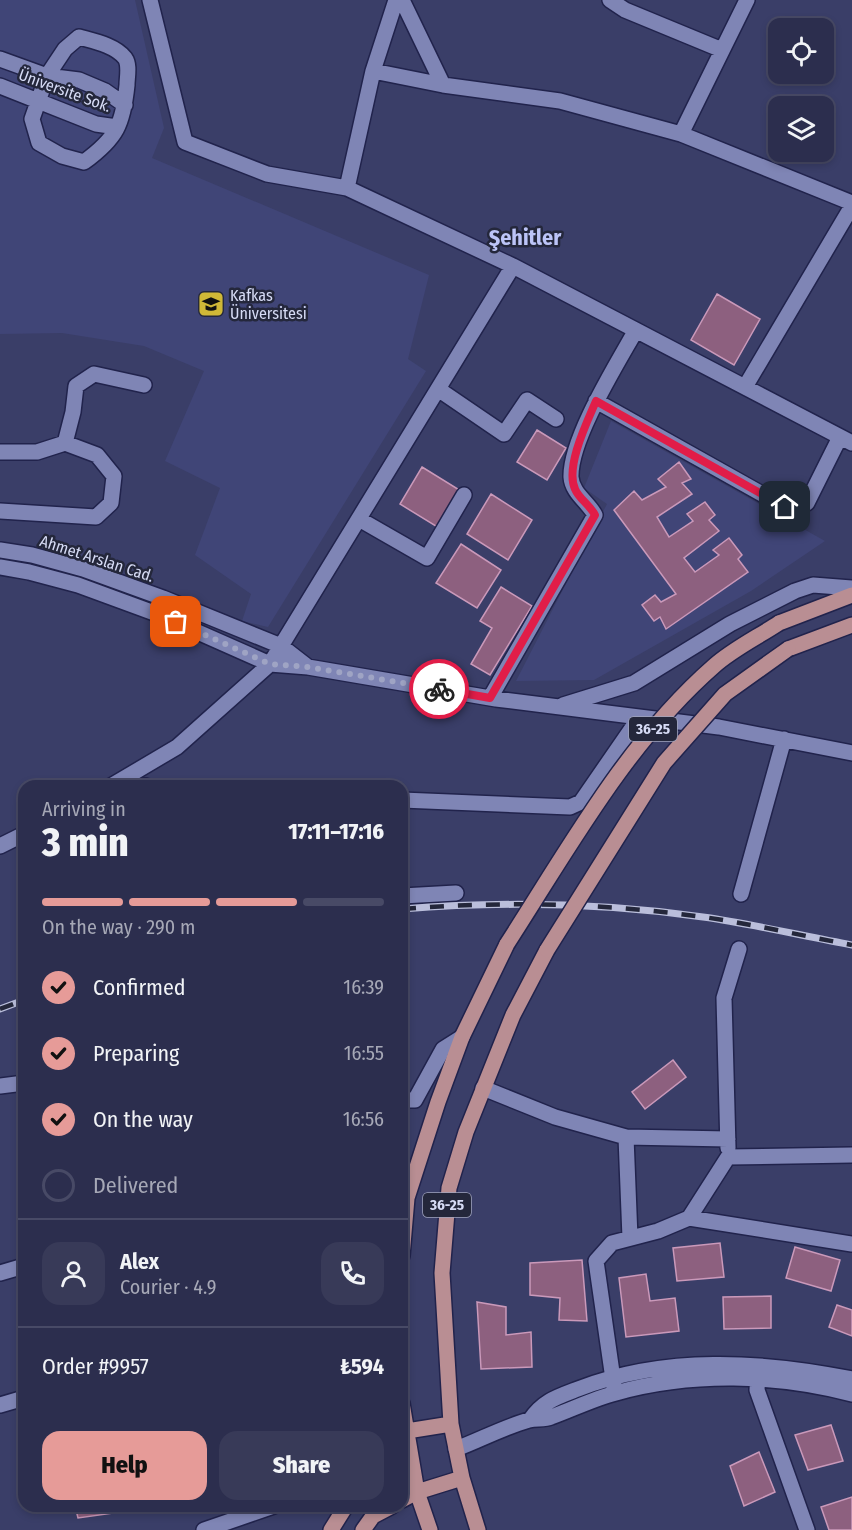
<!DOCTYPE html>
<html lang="en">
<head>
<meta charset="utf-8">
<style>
  body { margin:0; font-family:"Fira Sans Condensed",sans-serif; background:#383a58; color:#f1f3f6; height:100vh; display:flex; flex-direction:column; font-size:22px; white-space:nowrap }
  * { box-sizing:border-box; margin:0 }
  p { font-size:20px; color:#a6a8b6 }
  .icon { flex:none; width:33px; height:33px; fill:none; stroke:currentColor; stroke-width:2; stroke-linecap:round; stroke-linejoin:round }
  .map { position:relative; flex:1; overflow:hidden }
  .details { position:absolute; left:18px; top:780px; width:390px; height:732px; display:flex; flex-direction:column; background:#2c2e4e; border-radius:18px; box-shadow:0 3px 9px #0003,0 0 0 2px #484a66 }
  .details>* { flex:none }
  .buttons { position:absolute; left:768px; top:18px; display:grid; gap:12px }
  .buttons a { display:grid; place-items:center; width:66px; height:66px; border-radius:12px; background:#2c2e4e; box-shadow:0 3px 9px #0003,0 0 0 2px #484a66; font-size:30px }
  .pin { position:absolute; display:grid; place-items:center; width:51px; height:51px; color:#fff; margin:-26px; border-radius:12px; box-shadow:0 3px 9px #0006 }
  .courier { position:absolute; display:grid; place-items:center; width:60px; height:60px; margin:-30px; border:4px solid #e11d48; border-radius:50%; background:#fff; color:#222; box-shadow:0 2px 8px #0007 }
  .summary em { font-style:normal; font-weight:800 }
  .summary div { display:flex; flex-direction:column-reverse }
  .summary { display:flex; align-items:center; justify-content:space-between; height:102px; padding:0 24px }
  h1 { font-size:39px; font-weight:800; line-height:45px }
  .bar { display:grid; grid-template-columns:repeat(4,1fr); gap:9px 6px; align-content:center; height:72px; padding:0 24px }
  .bar i { height:8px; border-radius:4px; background:#484a66 }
  .bar .active { background:#e69b98 }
  .bar p { grid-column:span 4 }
  .line { display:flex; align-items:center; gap:15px; padding:0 24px; border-top:2px solid #484a66 }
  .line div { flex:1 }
  .round { display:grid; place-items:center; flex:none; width:63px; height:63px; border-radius:18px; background:#383a58 }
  ol { padding:0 24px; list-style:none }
  li { display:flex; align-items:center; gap:18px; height:66px }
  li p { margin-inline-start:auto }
  li .icon { padding:6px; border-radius:50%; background:#e69b98; color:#111; stroke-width:4 }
  li:last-child { color:#a6a8b6 }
  li i { width:33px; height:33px; border:3px solid #484a66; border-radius:50% }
  .action { display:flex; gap:12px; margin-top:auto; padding:12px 24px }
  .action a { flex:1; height:69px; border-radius:18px; background:#e69b98; color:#111; font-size:24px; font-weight:800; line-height:69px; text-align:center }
  .action a+a { background:#383a58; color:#f1f3f6 }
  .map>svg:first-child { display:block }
  .built { fill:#404577 }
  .building { fill:#8d607f; stroke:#ca99ba; stroke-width:1.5 }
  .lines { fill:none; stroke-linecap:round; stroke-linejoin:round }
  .minor-casing { stroke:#21234c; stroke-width:18 }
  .major-casing { stroke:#21234c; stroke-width:18 }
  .minor { stroke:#7f85b5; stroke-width:15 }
  .major { stroke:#b98e93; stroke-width:15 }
  .rail-casing { stroke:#babedb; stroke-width:7 }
  .rail { stroke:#24273b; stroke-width:4.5; stroke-dasharray:14; stroke-linecap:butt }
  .major-bridge-casing { stroke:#21234c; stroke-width:18; stroke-linecap:butt }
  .major-bridge { stroke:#b98e93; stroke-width:15 }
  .done { stroke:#9fa4c4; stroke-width:6; stroke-dasharray:0 10.8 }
  .route { stroke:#e11d48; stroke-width:8 }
  .labels { text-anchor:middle; stroke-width:5; stroke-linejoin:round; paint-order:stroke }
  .shield { fill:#24273b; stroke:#a1a5bd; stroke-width:1.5 }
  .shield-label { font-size:15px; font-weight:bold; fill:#d6dbf5 }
  .street-label { font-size:16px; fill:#d6dbf5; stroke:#24273b }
  .poi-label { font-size:16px; fill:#d6dbf5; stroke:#24273b; text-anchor:start }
  .district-label { font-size:22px; font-weight:bold; fill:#bcc4f7; stroke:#24273b }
</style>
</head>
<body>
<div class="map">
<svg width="852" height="1530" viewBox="0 0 852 1530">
  <rect width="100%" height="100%" fill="#3a3e68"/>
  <path class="built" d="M0 0H135L164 128 152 158 429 275 408 359 426 371 268 627 242 621 251 594 195 555 220 488 165 461 204 371 144 346 62 333 0 334Z
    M611 421 825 541 751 591 594 680 516 681 607 504 584 488Z"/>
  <path class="building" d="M717 294 760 319 734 365 691 340Z
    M537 430 566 448 547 480 517 462Z
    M679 462 691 479 682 483 692 494 657 517 669 537 693 521 687 514 705 502 715 515 709 520 719 531 684 558 695 572 719 555 713 550 729 538 742 555 738 559 748 572 666 629 660 617 654 621 642 605 655 595 661 602 676 594 614 510 634 491 642 500 666 487 658 479Z
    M422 467 461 491 439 528 400 504Z
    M491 494 532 520 508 560 467 534Z
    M461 544 501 570 477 608 436 583Z
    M501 587 532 606 490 675 471 664 492 628 480 621Z
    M673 1060 686 1077 645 1109 632 1092Z
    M720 1243 724 1277 677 1281 673 1248Z
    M795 1247 840 1260 831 1291 786 1278Z
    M582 1260 587 1321 559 1320 560 1298 530 1295V1263Z
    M646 1274 650 1301 675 1298 679 1331 626 1337 619 1278Z
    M771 1296V1328L724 1329 723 1297Z
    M477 1302 506 1307V1335L531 1332 532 1367 481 1369Z
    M837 1305 852 1310V1336L829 1327Z
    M831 1425 843 1461 808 1470 795 1435Z
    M759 1452 775 1492 744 1506 730 1466Z
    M852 1497V1530H829L821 1507Z
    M75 1506H112L114 1513 78 1518Z"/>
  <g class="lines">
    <defs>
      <path id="minor" d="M150 0 185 142 267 174 347 188 513 266 852 443
        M402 0 443 85
        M610 0 625 10 722 50
        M79 37C93 41 115 45 125 58 130 65 127 77 127 85 123 124 117 138 84 162L62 156 39 143 32 119 47 76 65 49Z
        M0 59 47 76 79 80 105 91 125 105
        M373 71 396 0
        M0 86 96 124 117 127
        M681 134 747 0
        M347 188 373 71 443 85 560 101 681 134 852 203
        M745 387 852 206
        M438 389 504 434 527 400 556 419
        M596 401 785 507 798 508 807 503 840 437
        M0 452H37L65 443 73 412 76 386 94 374 144 385
        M0 511 96 517 111 503 114 476 97 455 65 443
        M359 519 427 558 464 495
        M0 550 32 555 83 569 163 598 281 646 308 667
        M0 567 29 572 78 585 157 614 270 664 308 667 496 699 719 727 852 753
        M490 698 595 515C588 502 572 493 571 477 570 439 617 364 636 330
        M563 705 634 683 730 624 795 591 813 585 852 588
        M117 783 146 786
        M111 786 177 747 270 664 513 266
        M402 800 570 807 581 802 639 718
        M0 846 24 834
        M741 894 784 739
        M402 896 456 893
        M0 1086 24 1083
        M483 1088 555 1117 626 1137 728 1139
        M402 1100H415L443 1049 462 1037
        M626 1137 630 1238
        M728 1148 724 998 739 949
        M689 1218 852 1244
        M0 1273 24 1266
        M758 1371 757 1390 807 1530
        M615 1393 596 1261 612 1243 658 1231 689 1218 728 1157 852 1155
        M0 1405 24 1398
        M530 1420C543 1401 557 1397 578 1389 665 1355 762 1361 852 1379
        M456 1449C480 1440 504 1427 529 1420 536 1418 544 1420 551 1417 573 1409 593 1399 616 1393 691 1372 776 1374 852 1394
        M204 1530 274 1506"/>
      <path id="major" d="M779 623 852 595
        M788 649 852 625
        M402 1256 407 1198 438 1102 462 1037 507 944
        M402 1403 417 1492 430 1530
        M402 1436 407 1431 451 1424
        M402 1500 417 1492 462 1478
        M331 1530 346 1506
        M363 1530 373 1516 392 1506
        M478 1530 462 1478 451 1424 442 1273 449 1188 466 1132 513 1015 547 950"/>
    </defs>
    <use href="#minor" class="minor-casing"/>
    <use href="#major" class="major-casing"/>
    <use href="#minor" class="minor"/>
    <use href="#major" class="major"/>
    <defs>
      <path id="rail" d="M402 909C503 901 603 903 703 917 753 924 803 936 852 945
        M0 1009 24 1000"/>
    </defs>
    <use href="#rail" class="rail-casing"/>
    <use href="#rail" class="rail"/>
    <defs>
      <path id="major-bridge" d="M507 944C569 848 627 742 714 666 733 649 758 637 779 623
        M547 950 664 763 725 694 788 649"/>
    </defs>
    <use href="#major-bridge" class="major-bridge-casing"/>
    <use href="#major-bridge" class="major-bridge"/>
  </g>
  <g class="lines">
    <path class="done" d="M176 622 270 664 308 667 439 689"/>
    <path class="route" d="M439 689 490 698 595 515C590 505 579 499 575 489 565 467 587 422 596 401L785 507"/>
  </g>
  <defs>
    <symbol id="university-square" viewBox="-11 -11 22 22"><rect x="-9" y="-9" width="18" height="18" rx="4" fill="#d0b837" stroke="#24273b"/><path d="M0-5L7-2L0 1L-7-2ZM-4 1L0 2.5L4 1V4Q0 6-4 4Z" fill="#111"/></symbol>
  </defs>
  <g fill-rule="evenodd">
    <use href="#university-square" x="196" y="289" width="30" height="30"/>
  </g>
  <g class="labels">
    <g class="shield">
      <rect x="629" y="717" width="48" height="24" rx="4.5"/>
      <rect x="423" y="1193" width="48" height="24" rx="4.5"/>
    </g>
    <g class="shield-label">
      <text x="653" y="734">36-25</text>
      <text x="447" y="1210">36-25</text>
    </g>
    <g class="street-label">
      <text transform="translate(65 90) rotate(20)" y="6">Üniversite Sok.</text>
      <text transform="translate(97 558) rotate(18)" y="6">Ahmet Arslan Cad.</text>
    </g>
    <g class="poi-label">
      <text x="230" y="301">Kafkas<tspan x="230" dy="18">Üniversitesi</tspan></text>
    </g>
    <g class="district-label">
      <text x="525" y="245">Şehitler</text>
    </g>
  </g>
</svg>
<div class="buttons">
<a><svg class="icon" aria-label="locate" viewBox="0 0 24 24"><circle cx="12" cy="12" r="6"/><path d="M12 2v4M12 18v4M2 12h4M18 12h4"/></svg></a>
<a><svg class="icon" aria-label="layers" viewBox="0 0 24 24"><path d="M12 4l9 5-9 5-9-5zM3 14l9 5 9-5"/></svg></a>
</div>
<div class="pin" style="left:176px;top:622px;background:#ea580c"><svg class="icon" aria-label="bag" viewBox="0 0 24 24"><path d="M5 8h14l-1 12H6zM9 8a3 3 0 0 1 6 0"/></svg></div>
<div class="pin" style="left:785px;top:507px;background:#1f2937"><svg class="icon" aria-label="home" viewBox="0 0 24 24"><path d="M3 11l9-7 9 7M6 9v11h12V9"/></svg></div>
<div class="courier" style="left:439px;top:689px"><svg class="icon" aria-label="bike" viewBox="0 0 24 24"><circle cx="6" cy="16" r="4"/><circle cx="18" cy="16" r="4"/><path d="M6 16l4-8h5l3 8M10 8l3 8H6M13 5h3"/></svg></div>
<section class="details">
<div class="summary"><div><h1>3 min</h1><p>Arriving in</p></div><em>17:11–17:16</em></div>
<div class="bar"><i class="active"></i><i class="active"></i><i class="active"></i><i></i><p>On the way · 290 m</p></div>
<ol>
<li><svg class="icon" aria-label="check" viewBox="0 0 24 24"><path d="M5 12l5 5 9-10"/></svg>Confirmed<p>16:39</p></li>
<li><svg class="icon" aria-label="check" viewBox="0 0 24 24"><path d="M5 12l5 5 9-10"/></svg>Preparing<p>16:55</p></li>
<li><svg class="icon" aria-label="check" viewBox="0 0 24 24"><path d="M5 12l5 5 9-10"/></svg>On the way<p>16:56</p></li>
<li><i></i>Delivered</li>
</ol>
<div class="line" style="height:108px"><a class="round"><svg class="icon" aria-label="person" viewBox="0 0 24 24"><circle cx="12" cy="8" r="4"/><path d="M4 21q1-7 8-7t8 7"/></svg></a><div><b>Alex</b><p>Courier · 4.9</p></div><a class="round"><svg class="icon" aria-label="phone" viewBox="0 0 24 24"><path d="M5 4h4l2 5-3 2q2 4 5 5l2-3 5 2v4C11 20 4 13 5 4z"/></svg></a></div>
<div class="line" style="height:78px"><div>Order #9957</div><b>₺594</b></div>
<div class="action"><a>Help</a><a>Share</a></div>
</section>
</div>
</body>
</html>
